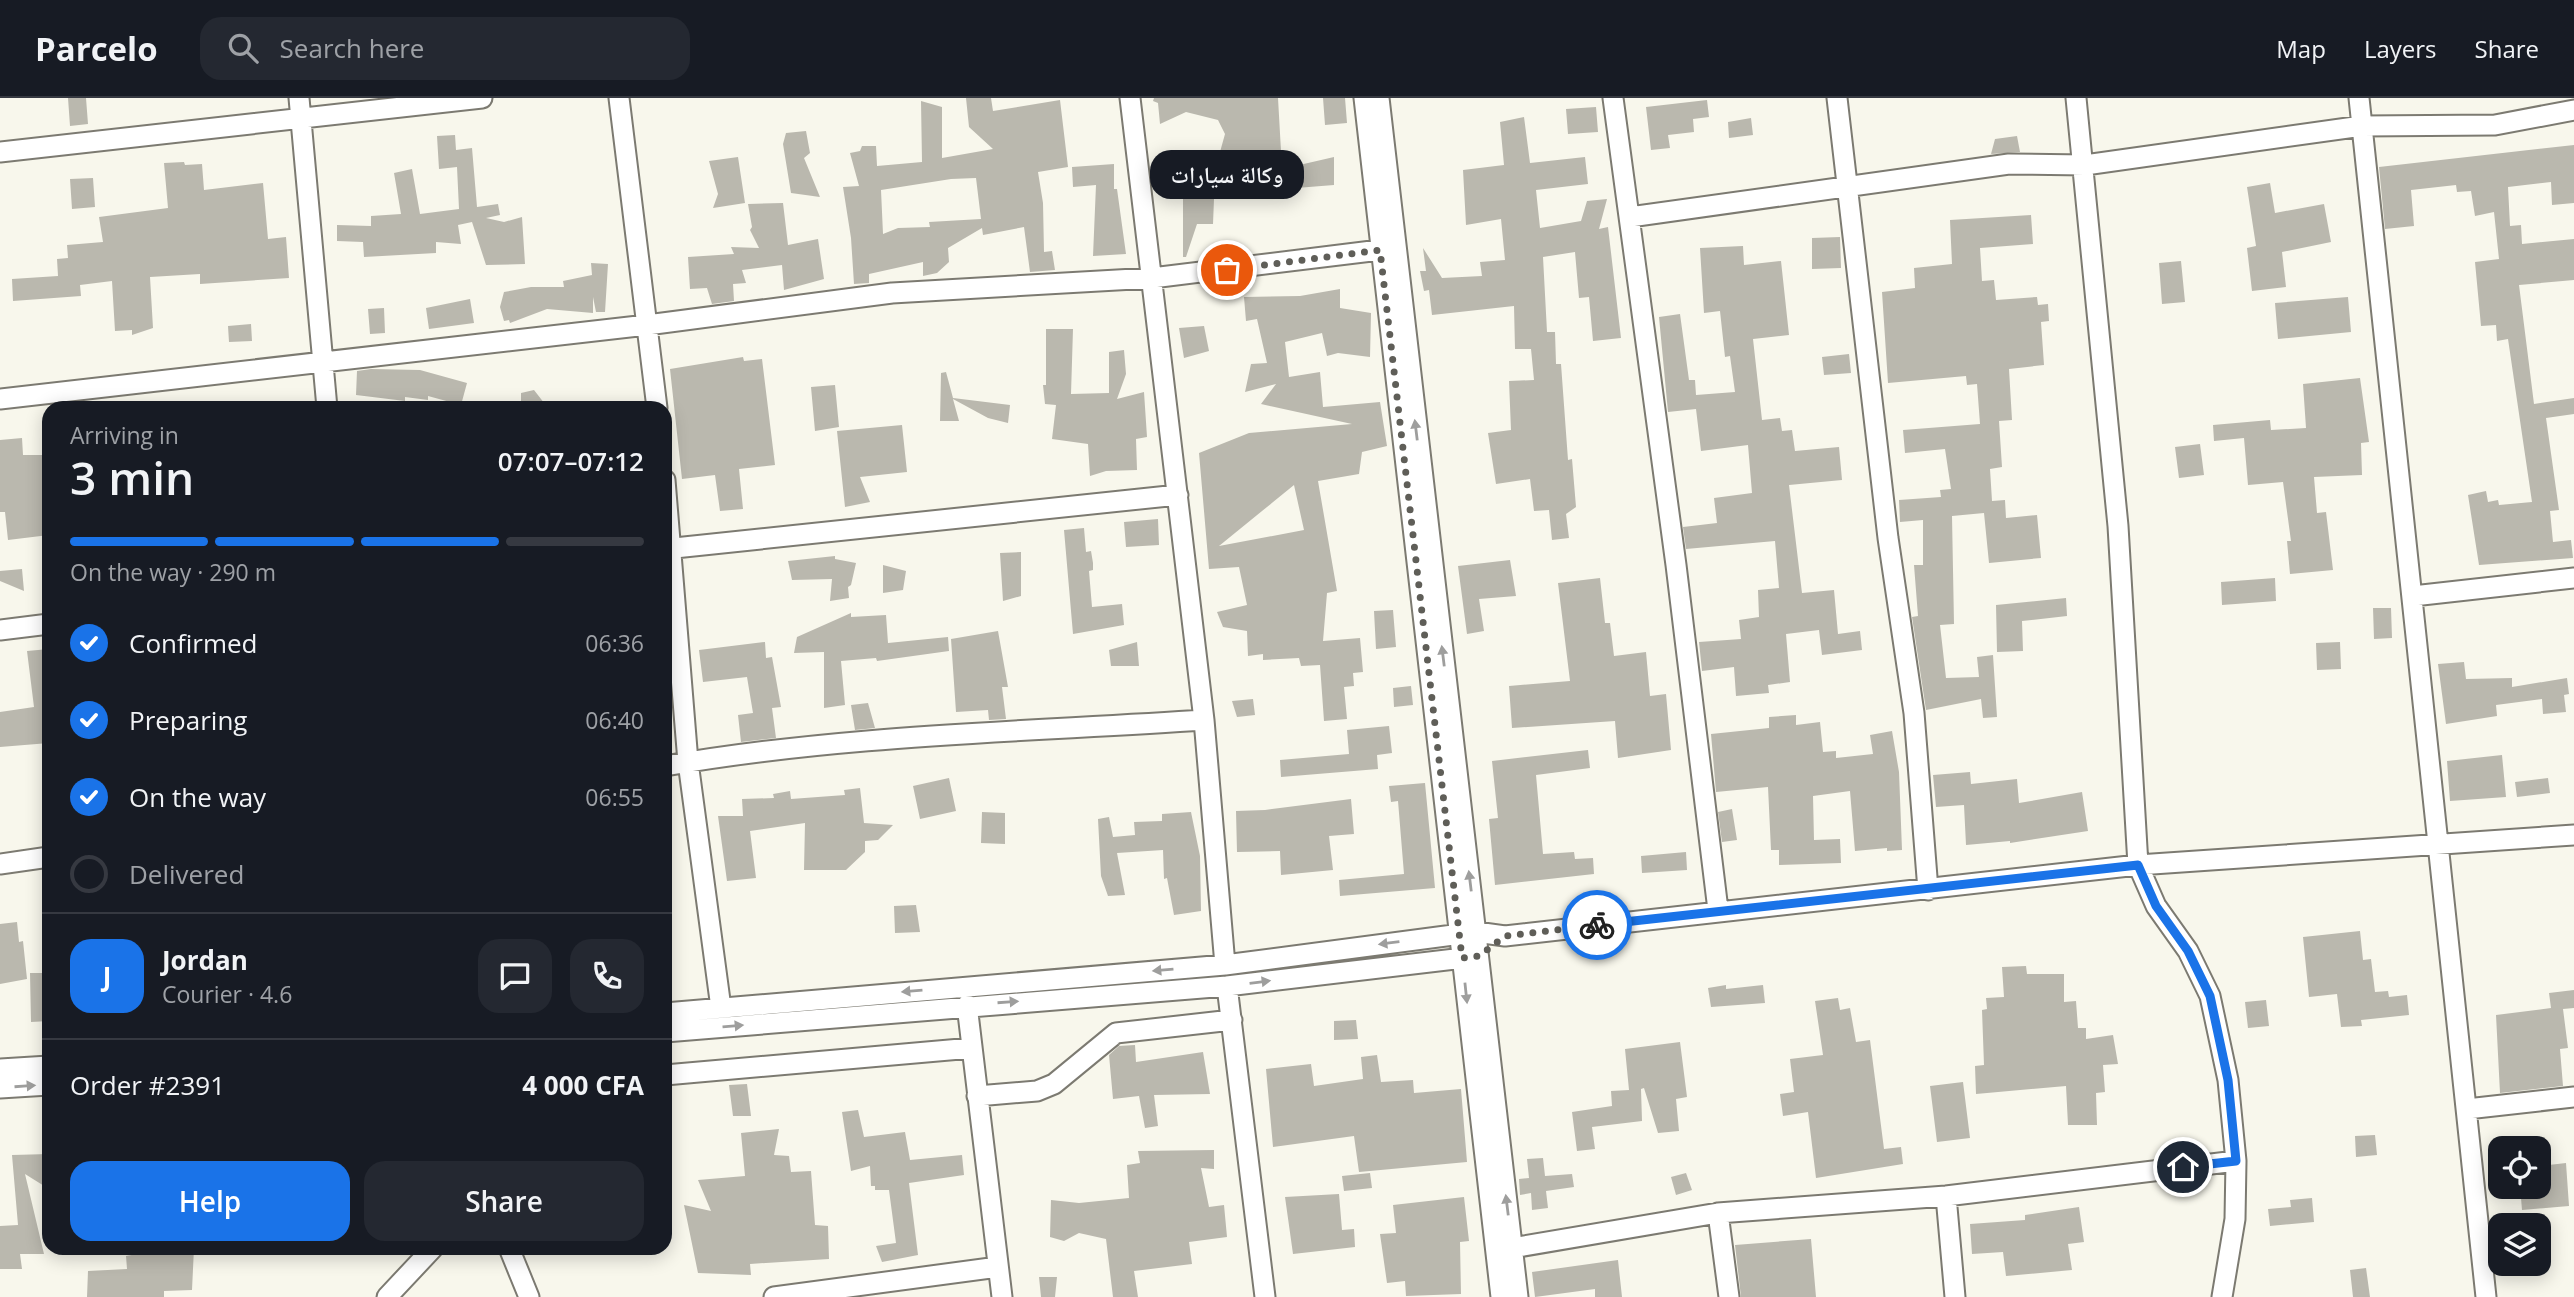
<!DOCTYPE html>
<html lang="en">
<head>
<meta charset="utf-8">
<style>
  body { margin:0; font-family:"Open Sans","Noto Naskh Arabic",sans-serif; background:#242831; color:#f1f3f6; height:100vh; display:flex; flex-direction:column; font-size:26px; white-space:nowrap }
  * { box-sizing:border-box; margin:0 }
  p { font-size:23px; color:#9ea1a6 }
  .icon { flex:none; width:38px; height:38px; fill:none; stroke:currentColor; stroke-width:2; stroke-linecap:round; stroke-linejoin:round }
  .map { position:relative; flex:1; overflow:hidden }
  .panel { position:absolute; left:42px; top:303px; width:630px; height:854px; display:flex; flex-direction:column; background:#171b24; border-radius:21px; box-shadow:0 4px 18px #0003 }
  .panel>* { flex:none }
  .fabs { position:absolute; left:2488px; top:1038px; display:grid; gap:14px }
  .fabs a { display:grid; place-items:center; width:63px; height:63px; border-radius:14px; background:#171b24; box-shadow:0 4px 18px #0003; font-size:35px }
  .pin { position:absolute; display:grid; place-items:center; width:60px; height:60px; color:#fff; margin:-30px; border:4px solid #fff; border-radius:50%; box-shadow:0 2px 7px #0007 }
  .courier { position:absolute; display:grid; place-items:center; width:70px; height:70px; margin:-35px; border:5px solid #1a73e8; border-radius:50%; background:#fff; color:#222; box-shadow:0 2px 9px #0007 }
  .bubble { position:absolute; height:49px; border-radius:21px; background:#171b24; box-shadow:0 4px 18px #0003; font-size:23px; font-weight:600; line-height:49px; text-align:center }
  .summary em { font-style:normal; font-weight:600 }
  .summary div { display:flex; flex-direction:column-reverse }
  .summary { display:flex; align-items:center; justify-content:space-between; height:119px; padding:0 28px }
  h1 { font-size:46px; font-weight:600; line-height:52px }
  .bar { display:grid; grid-template-columns:repeat(4,1fr); gap:10px 7px; align-content:center; height:84px; padding:0 28px }
  .bar i { height:9px; border-radius:5px; background:#363941 }
  .bar .current { background:#1a73e8 }
  .bar p { grid-column:span 4 }
  .line { display:flex; align-items:center; gap:18px; padding:0 28px; border-top:2px solid #363941 }
  .line div { flex:1 }
  .round { display:grid; place-items:center; flex:none; width:74px; height:74px; border-radius:21px; background:#242831 }
  ol { padding:0 28px; list-style:none }
  li { display:flex; align-items:center; gap:21px; height:77px }
  li p { margin-inline-start:auto }
  li .icon { padding:7px; border-radius:50%; background:#1a73e8; color:#fff; stroke-width:4 }
  li:last-child { color:#9ea1a6 }
  li i { width:38px; height:38px; border:4px solid #363941; border-radius:50% }
  .cta { display:flex; gap:14px; margin-top:auto; padding:14px 28px }
  .cta a { flex:1; height:80px; border-radius:21px; background:#1a73e8; color:#fff; font-size:28px; font-weight:600; line-height:80px; text-align:center }
  .cta a+a { background:#242831; color:#f1f3f6 }
  header { display:flex; align-items:center; gap:42px; box-sizing:border-box; height:98px; padding:0 35px; background:#171b24; border-bottom:2px solid #363941 }
  header strong { font-size:33px }
  nav { display:flex; gap:38px; margin-inline-start:auto; font-size:24px }
  .search { width:490px; height:63px; background:#242831; display:flex; align-items:center; gap:18px; box-sizing:border-box; padding:0 24px; border-radius:21px; color:#9ea1a6; font-size:26px }
  .map>svg:first-child { display:block }
  .building { fill:#bab8ae; fill-rule:evenodd }
  .lines { fill:none; stroke-linecap:round; stroke-linejoin:round }
  .street-casing { stroke:#7c7a71; stroke-width:23 }
  .street { stroke:#fff; stroke-width:19 }
  .oneway { fill:#9e9e9d }
  .done { stroke:#5f5e58; stroke-width:7; stroke-dasharray:0 12.6 }
  .route { stroke:#1a73e8; stroke-width:9 }
</style>
</head>
<body>
<header>
<strong>Parcelo</strong>
<div class="search"><svg class="icon" aria-label="search" viewBox="0 0 24 24"><circle cx="10" cy="10" r="6"/><path d="M15 15l6 6"/></svg>Search here</div>
<nav><a>Map</a><a>Layers</a><a>Share</a></nav>
</header>
<div class="map">
<svg width="2574" height="1199" viewBox="0 0 2574 1199">
  <rect width="100%" height="100%" fill="#f8f7ec"/>
  <path class="building" d="M68 0H86L88 26 70 28Z
    M966 0H991L993 13 1060 2 1068 69 1038 74 1043 105 1044 154 1052 153 1055 172 1030 174 1024 129 983 137 982 130 948 150 949 164 937 175 923 178V164L869 176V185L854 186 851 140 843 89 859 88 850 55 860 53 862 48H876L877 68 922 64 921 3 942 9V60L993 51 969 29ZM976 80 981 121 929 124 930 129 898 130 883 136 881 92 951 81Z
    M1154 0H1278L1282 71 1334 59V87L1271 92 1251 90 1220 54 1225 36 1218 22 1186 14 1160 26 1158 5 1153 3Z
    M1323 0H1345L1347 25 1325 27Z
    M1707 2 1709 19 1693 21 1694 34 1668 37 1670 50 1651 52 1646 9Z
    M1596 9 1598 34 1568 36 1566 11Z
    M1524 19 1530 65 1585 59 1588 86 1536 92 1540 130 1581 123 1587 103 1607 101 1599 131 1608 129 1621 240 1593 243 1589 199 1579 200 1575 154 1543 159 1547 234H1555L1556 266H1561L1568 362 1572 361 1576 409 1566 416 1569 440 1552 442 1549 412 1534 413 1530 381 1496 386 1488 335 1511 332 1509 283 1534 282 1531 251H1515L1514 208 1432 217 1429 192 1424 193 1420 173H1426L1423 150 1442 180 1482 178 1480 164 1505 162 1501 121 1466 127 1463 72 1504 67 1500 24Z
    M1751 20 1753 37 1729 40 1728 24Z
    M806 33 810 55 804 60 820 99 791 95 783 46 786 35Z
    M455 37 456 52 472 50 477 109 498 106 500 117 486 120 504 124 522 119 525 166 486 167 472 124 458 127 461 146 436 144V155L364 159 363 144 337 143V127L371 128V118L401 116 394 75 412 71 420 116 459 111 457 69 439 71 437 38Z
    M2017 38 2020 54 1991 56 1995 41Z
    M2574 47V105L2552 107 2551 84 2508 89 2510 128 2521 127 2522 146 2574 141V182L2519 187 2534 306 2574 300V316L2546 320 2559 412 2550 413 2553 444 2571 442 2573 460 2479 467 2468 397 2486 393 2488 404 2498 402 2499 407 2532 404 2508 241 2497 243 2496 227 2481 228 2475 164 2499 161 2494 114 2475 118 2471 93 2457 94 2456 87 2411 92 2414 128 2385 131 2379 69Z
    M738 59 745 105 713 110 718 96 709 63Z
    M184 64 185 67 202 66 204 92 263 85 268 141 286 139 289 180 200 186V176L150 179 153 230 132 237V232L115 233 112 183 80 187 81 198 13 203 12 181 58 178 57 161 68 160 67 147 103 144 99 119 168 110 164 65Z
    M1114 66V91H1117L1126 156 1093 158 1096 87 1073 89 1072 69Z
    M93 80 95 109 72 111 70 81Z
    M2270 85 2275 115 2324 106 2331 144 2282 154 2286 189 2252 193 2247 150 2256 148 2247 89Z
    M1183 101H1214L1213 126H1197L1186 159H1183Z
    M783 105 788 147 818 141 824 181 784 192 782 167 742 172 746 185 733 186 734 203 712 206 707 190 690 191 688 159 734 156 731 149 759 150 750 132 752 129 748 106Z
    M2031 117 2033 146 1980 150 1982 183 1994 182 1996 202 2037 199 2038 207 2048 206 2049 223 2041 224 2044 267 2009 271 2012 322 1999 323 2002 369 1990 371 1992 403 2005 402 2006 420 2037 417 2041 460 1989 465 1984 415 1952 418 1954 526 1940 527 1946 580 1979 579 1977 559 1993 557 1997 619 1983 620 1981 601 1926 612 1912 519 1918 518 1914 467H1923V422L1900 424 1899 402 1941 399 1940 392 1951 391 1945 351 1905 355 1903 332 1980 326 1977 286 1967 287 1966 278 1888 285 1882 194 1915 190 1914 170 1952 166 1950 122Z
    M1840 139 1841 170 1812 171V140Z
    M1743 148 1744 167 1781 163 1789 237 1753 241 1762 322 1780 320 1782 333 1792 332 1795 353 1839 349 1842 382 1789 387 1802 495 1834 492 1838 536 1860 533 1862 552 1822 557 1819 532 1786 536 1790 584 1768 587 1769 595 1736 598 1734 569 1702 573 1699 544 1741 541 1739 522 1759 519 1758 492 1779 490 1775 443 1686 451 1683 429 1717 425 1714 400 1752 395 1748 347 1701 353 1696 311 1668 314 1659 219 1680 216 1689 282H1695L1696 297 1735 294 1730 258 1725 259 1720 213 1704 215 1700 150Z
    M2181 163 2185 204 2162 206 2159 165Z
    M591 165 608 166 605 214H596L593 199V215L547 211 510 225 509 222 504 223 500 209 504 194 531 189H564L563 183 592 177Z
    M1340 191V210L1371 215 1370 259 1338 255 1327 258 1322 235 1285 244 1289 279 1320 274 1323 309 1380 304 1387 348 1362 354 1359 376 1318 383 1337 493 1327 495 1323 543 1360 540 1363 574 1353 575 1354 588 1344 589 1347 621 1324 623 1320 567 1301 568 1299 560 1263 562V556L1248 558 1247 533 1223 529 1217 514 1247 507 1239 469 1209 471 1199 355 1249 335 1352 326 1261 306 1276 286 1245 294 1251 266 1267 265 1257 221 1246 223 1244 199 1300 198ZM1294 387 1304 432 1219 448Z
    M2348 199 2351 234 2278 241 2275 205Z
    M470 201 474 225 429 231 426 210Z
    M384 210 385 235 370 236 368 211Z
    M251 226 252 243 229 244 228 228Z
    M1204 228 1209 253 1184 260 1179 230Z
    M1046 231H1073L1071 296 1109 295V254L1124 252 1126 276 1117 301 1144 294 1147 339 1136 341 1137 372 1106 373 1090 378 1088 346 1052 341 1056 307 1045 306 1043 287H1046Z
    M1849 256 1851 275 1824 277 1822 259Z
    M743 259 744 263 762 261 775 367 739 371 743 411 720 413 715 377 682 381 670 271Z
    M371 271 420 272 467 285 461 307 428 298V302L405 299V303L356 297 357 273Z
    M946 274 953 300 1010 307 1008 325 988 320 953 301 959 323H940L941 275Z
    M2360 280 2369 344 2361 345 2362 377 2314 379 2317 415 2326 414 2333 472 2290 476 2287 443H2291L2283 384 2248 387 2244 340 2214 343 2213 327 2270 322 2271 332 2306 330 2303 286Z
    M835 287 839 329 815 333 811 289Z
    M534 292 548 310H521V295Z
    M902 327 907 374 860 379 870 404 845 409 837 333Z
    M22 340 23 357H46L49 437 8 442 5 414H0V342Z
    M2200 346 2204 377 2179 380 2175 349Z
    M1158 421 1159 447 1126 449 1124 424Z
    M1084 430 1086 454 1091 453 1093 465V472L1089 473 1092 509 1122 506 1124 527 1073 536 1064 432Z
    M1021 454V498L1003 503 1000 455Z
    M835 458V461L856 465 851 487 848 489 849 500 830 503 832 481 792 482 788 463Z
    M1510 462 1516 498 1479 501 1484 533 1467 536 1458 468Z
    M883 467 906 473 903 492 883 495Z
    M22 471 24 493 0 483V473Z
    M1600 480 1605 525H1610L1614 558 1646 554 1650 598 1666 596 1671 652 1618 660 1615 623 1512 630 1509 588 1570 583 1558 485Z
    M2275 480 2276 503 2222 507 2221 484Z
    M2066 500 2067 518 2022 523 2023 553 1997 554 1996 507Z
    M2373 510H2391L2392 540 2374 541Z
    M1393 512 1396 549 1376 551 1374 513Z
    M851 515V519L886 517 888 545 948 539 949 553 877 563 876 560 841 563 845 607 824 610V554L794 555 797 539Z
    M998 533 1008 589H1002L1006 621 989 622 988 612 956 614 951 541Z
    M765 544 766 560 772 559 781 609 772 610 776 640 741 644 738 617 753 615 747 579 703 584 699 552Z
    M1137 544 1139 568H1111L1109 552Z
    M2340 544 2341 571 2317 572 2316 545Z
    M49 551V645L0 649V614L34 609 27 553Z
    M2464 564 2466 581 2512 580V589L2567 580 2569 596 2564 597 2566 614 2543 616 2542 601 2496 607 2497 618 2446 626 2438 566Z
    M1411 588 1413 607 1394 609 1393 590Z
    M1253 601 1255 617 1237 619 1232 603Z
    M868 605 875 630 855 632 851 607Z
    M1796 617V627L1820 624 1823 654 1836 653V660L1873 656 1870 637 1892 633 1899 674 1902 752 1887 753V750L1855 753 1850 693 1813 698 1814 742 1840 741 1841 765 1779 767V752H1771L1768 689 1716 694 1711 636 1769 630V619Z
    M1389 628 1392 655 1377 657 1378 671 1281 679 1280 662 1349 656 1347 632Z
    M1588 652 1590 670 1536 677 1543 756 1574 754 1575 761 1593 760 1594 776 1495 787 1489 721 1498 720 1492 663Z
    M2502 657 2506 699 2450 703 2447 663Z
    M1970 674 1971 686 2017 681 2019 705 2082 694 2088 733 2010 745V743L1966 747 1964 707 1936 709 1933 677Z
    M949 680 956 713 920 721 913 688Z
    M2548 680 2550 695 2517 699 2515 684Z
    M1425 685 1435 790 1340 798 1339 782 1404 776 1398 703 1391 704 1389 688Z
    M860 690 864 725 893 727 878 742 865 743V754L846 772H804L805 725 750 733 756 780 727 783 718 718H743L742 701 774 700 773 696 790 693 791 701 845 697 844 692Z
    M1351 701 1354 736 1329 738 1333 772 1281 777 1280 753 1237 754 1236 713 1265 712Z
    M1732 711 1737 742 1722 744 1718 714Z
    M982 714 1005 715V746L981 745Z
    M1191 714 1200 758 1201 813 1174 817 1167 780 1164 781 1163 752 1117 755 1125 797 1108 798 1101 778 1098 721 1109 719 1113 739 1135 737 1134 724 1162 723V716Z
    M1686 754 1687 772 1642 775 1641 758Z
    M916 807 920 834 895 835 894 808Z
    M17 824 19 844 23 843 27 881 0 886V826Z
    M2360 833 2363 862 2371 861 2375 894 2388 893 2389 899 2407 897 2409 917 2361 922 2362 928 2341 929 2337 896 2309 899 2303 839Z
    M2026 868 2027 876H2064V904L2076 903 2078 930H2086V941L2113 937 2118 966 2103 967 2105 994 2096 995 2097 1027H2068L2066 988 1976 996 1975 968 1984 967 1982 912 1987 911 1986 900 2004 899 2002 869Z
    M30 875H49V923L31 924Z
    M1726 887V891L1763 887 1765 905 1711 909 1708 890Z
    M2574 892V910L2563 911 2568 950 2560 951 2563 988 2500 995 2496 917 2551 910 2549 895Z
    M1838 900 1840 912 1850 910 1856 944 1870 942 1884 1051 1901 1049 1903 1066 1816 1080 1808 1014 1783 1018 1780 996 1794 994 1790 961 1823 957 1815 903Z
    M2266 902 2269 928 2248 930 2245 904Z
    M1356 922 1358 941 1334 942V923Z
    M1680 944 1687 999 1676 1001 1679 1033 1658 1035 1644 990 1641 991 1642 1023 1592 1029 1595 1051 1577 1053 1572 1014 1612 1008 1611 993 1629 992 1625 951Z
    M1135 947 1136 964 1203 954 1210 996 1154 997 1158 1028 1145 1030 1139 998 1113 1001 1109 957 1119 948Z
    M1377 957 1381 984 1413 982 1414 995 1461 991 1467 1064 1359 1074 1354 1038 1273 1049 1266 971 1311 966 1314 988 1363 981 1361 959Z
    M1963 984 1970 1040 1937 1044 1930 988Z
    M747 986 751 1018H733L729 987Z
    M858 1012 864 1039 905 1034 910 1062 962 1057 964 1077 909 1085 918 1157 882 1164 876 1148 896 1145 889 1092H875V1088H871L870 1068 851 1073 842 1014Z
    M779 1031 774 1057 789 1058 791 1074 811 1073 815 1127 828 1128 829 1161 750 1166 751 1177 698 1175 684 1107 711 1113 698 1082 745 1078 741 1035Z
    M2375 1037 2377 1057 2356 1059 2355 1038Z
    M1214 1052V1071L1201 1070 1209 1109 1224 1107 1227 1139 1189 1144 1192 1166 1134 1173 1138 1199H1113L1106 1141 1079 1135 1064 1143 1050 1139 1051 1102 1079 1105 1129 1100 1127 1067 1140 1065 1138 1053Z
    M49 1056V1091L25 1076 44 1156H20L22 1171H0V1128L18 1127 12 1057Z
    M1543 1060 1545 1078 1572 1076 1574 1089 1546 1093 1548 1110 1532 1112 1531 1095 1520 1097 1519 1081 1529 1080 1527 1061Z
    M2566 1065 2569 1108 2522 1112 2520 1088H2539V1068Z
    M1370 1075 1372 1090 1344 1093 1342 1078Z
    M1686 1075 1692 1092 1676 1097 1671 1079Z
    M1339 1096 1342 1132 1354 1131 1355 1149 1293 1156 1285 1099Z
    M1464 1099 1469 1143 1460 1144 1461 1196 1406 1198 1405 1183 1387 1185 1380 1136 1396 1135 1393 1107Z
    M2312 1100 2314 1124 2270 1128 2268 1111 2291 1109 2290 1102Z
    M2079 1109 2084 1144 2068 1146 2072 1172 2006 1178 2003 1154 1972 1156 1970 1126 2025 1122V1117Z
    M1811 1141 1816 1199H1741L1735 1147Z
    M171 1150H194L192 1192 164 1193V1199H87L88 1173 127 1171 126 1158Z
    M1618 1162 1622 1199H1595V1191L1535 1199 1532 1174Z
    M2366 1170 2370 1199H2353L2350 1172Z
    M1039 1179H1057L1055 1199H1041Z"/>
  <g class="lines">
    <defs>
      <path id="street" d="M299 0 327 310
        M619 0 657 310
        M1130 0 1204 622 1225 867
        M1364 0 1501 1199
        M1379 0 1518 1199
        M1613 0 1676 467 1718 812
        M1837 0 1888 440 1914 615 1928 792
        M2076 0 2118 428 2138 767 2156 808 2188 853 2210 898 2228 982 2236 1063 2235 1121 2222 1199
        M2359 0 2486 1199
        M0 54 482 0
        M1630 119 2009 66 2085 67 2362 28 2495 27 2574 12
        M0 301 647 227 892 195 1152 180 1380 152
        M665 382 688 664 721 910
        M665 451 1178 397
        M2413 498 2574 480
        M0 532 49 526
        M665 668C842 637 1024 634 1204 622
        M0 766 49 759
        M1227 888 1265 1199
        M967 907 1002 1199
        M665 915 1225 867 1476 834 1505 838 2138 767 2574 737
        M665 934 1227 888 1472 859
        M0 971 49 968
        M665 977 972 950
        M0 990 49 987
        M977 998 1037 993 1054 986 1116 935 1232 922
        M2467 1011 2574 999
        M1946 1098 1955 1199
        M1718 1115 1729 1199
        M509 1150 529 1199
        M1512 1150 1718 1115 1946 1098 2236 1063
        M387 1199 433 1150
        M774 1199 998 1169"/>
    </defs>
    <use href="#street" class="street-casing"/>
    <use href="#street" class="street"/>
  </g>
  <defs><path id="oneway-solid" d="M-6-.8H1V-3.2L6.5 0L1 3.2V.8H-6Z" transform="scale(1.75)"/></defs>
  <g class="oneway">
    <use href="#oneway-solid" transform="translate(1416 332) rotate(-97)"/>
    <use href="#oneway-solid" transform="translate(1443 558) rotate(-97)"/>
    <use href="#oneway-solid" transform="translate(1470 783) rotate(-97)"/>
    <use href="#oneway-solid" transform="translate(1389 845) rotate(173)"/>
    <use href="#oneway-solid" transform="translate(1163 872) rotate(175)"/>
    <use href="#oneway-solid" transform="translate(1260 884) rotate(-7)"/>
    <use href="#oneway-solid" transform="translate(912 893) rotate(175)"/>
    <use href="#oneway-solid" transform="translate(1466 895) rotate(84)"/>
    <use href="#oneway-solid" transform="translate(1008 904) rotate(-4)"/>
    <use href="#oneway-solid" transform="translate(733 928) rotate(-5)"/>
    <use href="#oneway-solid" transform="translate(25 988) rotate(-4)"/>
    <use href="#oneway-solid" transform="translate(1507 1107) rotate(-97)"/>
  </g>
  <g class="lines">
    <path class="done" d="M1227 172 1380 152 1462 860 1479 858 1505 838 1597 827"/>
    <path class="route" d="M1597 827 2138 767 2156 808 2188 853 2210 898 2228 982 2236 1063 2183 1069"/>
  </g>
</svg>
<div class="fabs">
<a><svg class="icon" aria-label="locate" viewBox="0 0 24 24"><circle cx="12" cy="12" r="6"/><path d="M12 2v4M12 18v4M2 12h4M18 12h4"/></svg></a>
<a><svg class="icon" aria-label="layers" viewBox="0 0 24 24"><path d="M12 4l9 5-9 5-9-5zM3 14l9 5 9-5"/></svg></a>
</div>
<div class="pin" style="left:1227px;top:172px;background:#ea580c"><svg class="icon" aria-label="bag" viewBox="0 0 24 24"><path d="M5 8h14l-1 12H6zM9 8a3 3 0 0 1 6 0"/></svg></div>
<div class="pin" style="left:2183px;top:1069px;background:#1f2937"><svg class="icon" aria-label="home" viewBox="0 0 24 24"><path d="M3 11l9-7 9 7M6 9v11h12V9"/></svg></div>
<div class="courier" style="left:1597px;top:827px"><svg class="icon" aria-label="bike" viewBox="0 0 24 24"><circle cx="6" cy="16" r="4"/><circle cx="18" cy="16" r="4"/><path d="M6 16l4-8h5l3 8M10 8l3 8H6M13 5h3"/></svg></div>
<div class="bubble" style="left:1150px;top:52px;width:154px">وكالة سيارات</div>
<section class="panel">
<div class="summary"><div><h1>3 min</h1><p>Arriving in</p></div><em>07:07–07:12</em></div>
<div class="bar"><i class="current"></i><i class="current"></i><i class="current"></i><i></i><p>On the way · 290 m</p></div>
<ol>
<li><svg class="icon" aria-label="check" viewBox="0 0 24 24"><path d="M5 12l5 5 9-10"/></svg>Confirmed<p>06:36</p></li>
<li><svg class="icon" aria-label="check" viewBox="0 0 24 24"><path d="M5 12l5 5 9-10"/></svg>Preparing<p>06:40</p></li>
<li><svg class="icon" aria-label="check" viewBox="0 0 24 24"><path d="M5 12l5 5 9-10"/></svg>On the way<p>06:55</p></li>
<li><i></i>Delivered</li>
</ol>
<div class="line" style="height:126px"><b class="round" style="background:#1a73e8;color:#fff">J</b><div><b>Jordan</b><p>Courier · 4.6</p></div><a class="round"><svg class="icon" aria-label="chat" viewBox="0 0 24 24"><path d="M4 5h16v11H9l-5 4z"/></svg></a><a class="round"><svg class="icon" aria-label="phone" viewBox="0 0 24 24"><path d="M5 4h4l2 5-3 2q2 4 5 5l2-3 5 2v4C11 20 4 13 5 4z"/></svg></a></div>
<div class="line" style="height:91px"><div>Order #2391</div><b>4 000 CFA</b></div>
<div class="cta"><a>Help</a><a>Share</a></div>
</section>
</div>
</body>
</html>
